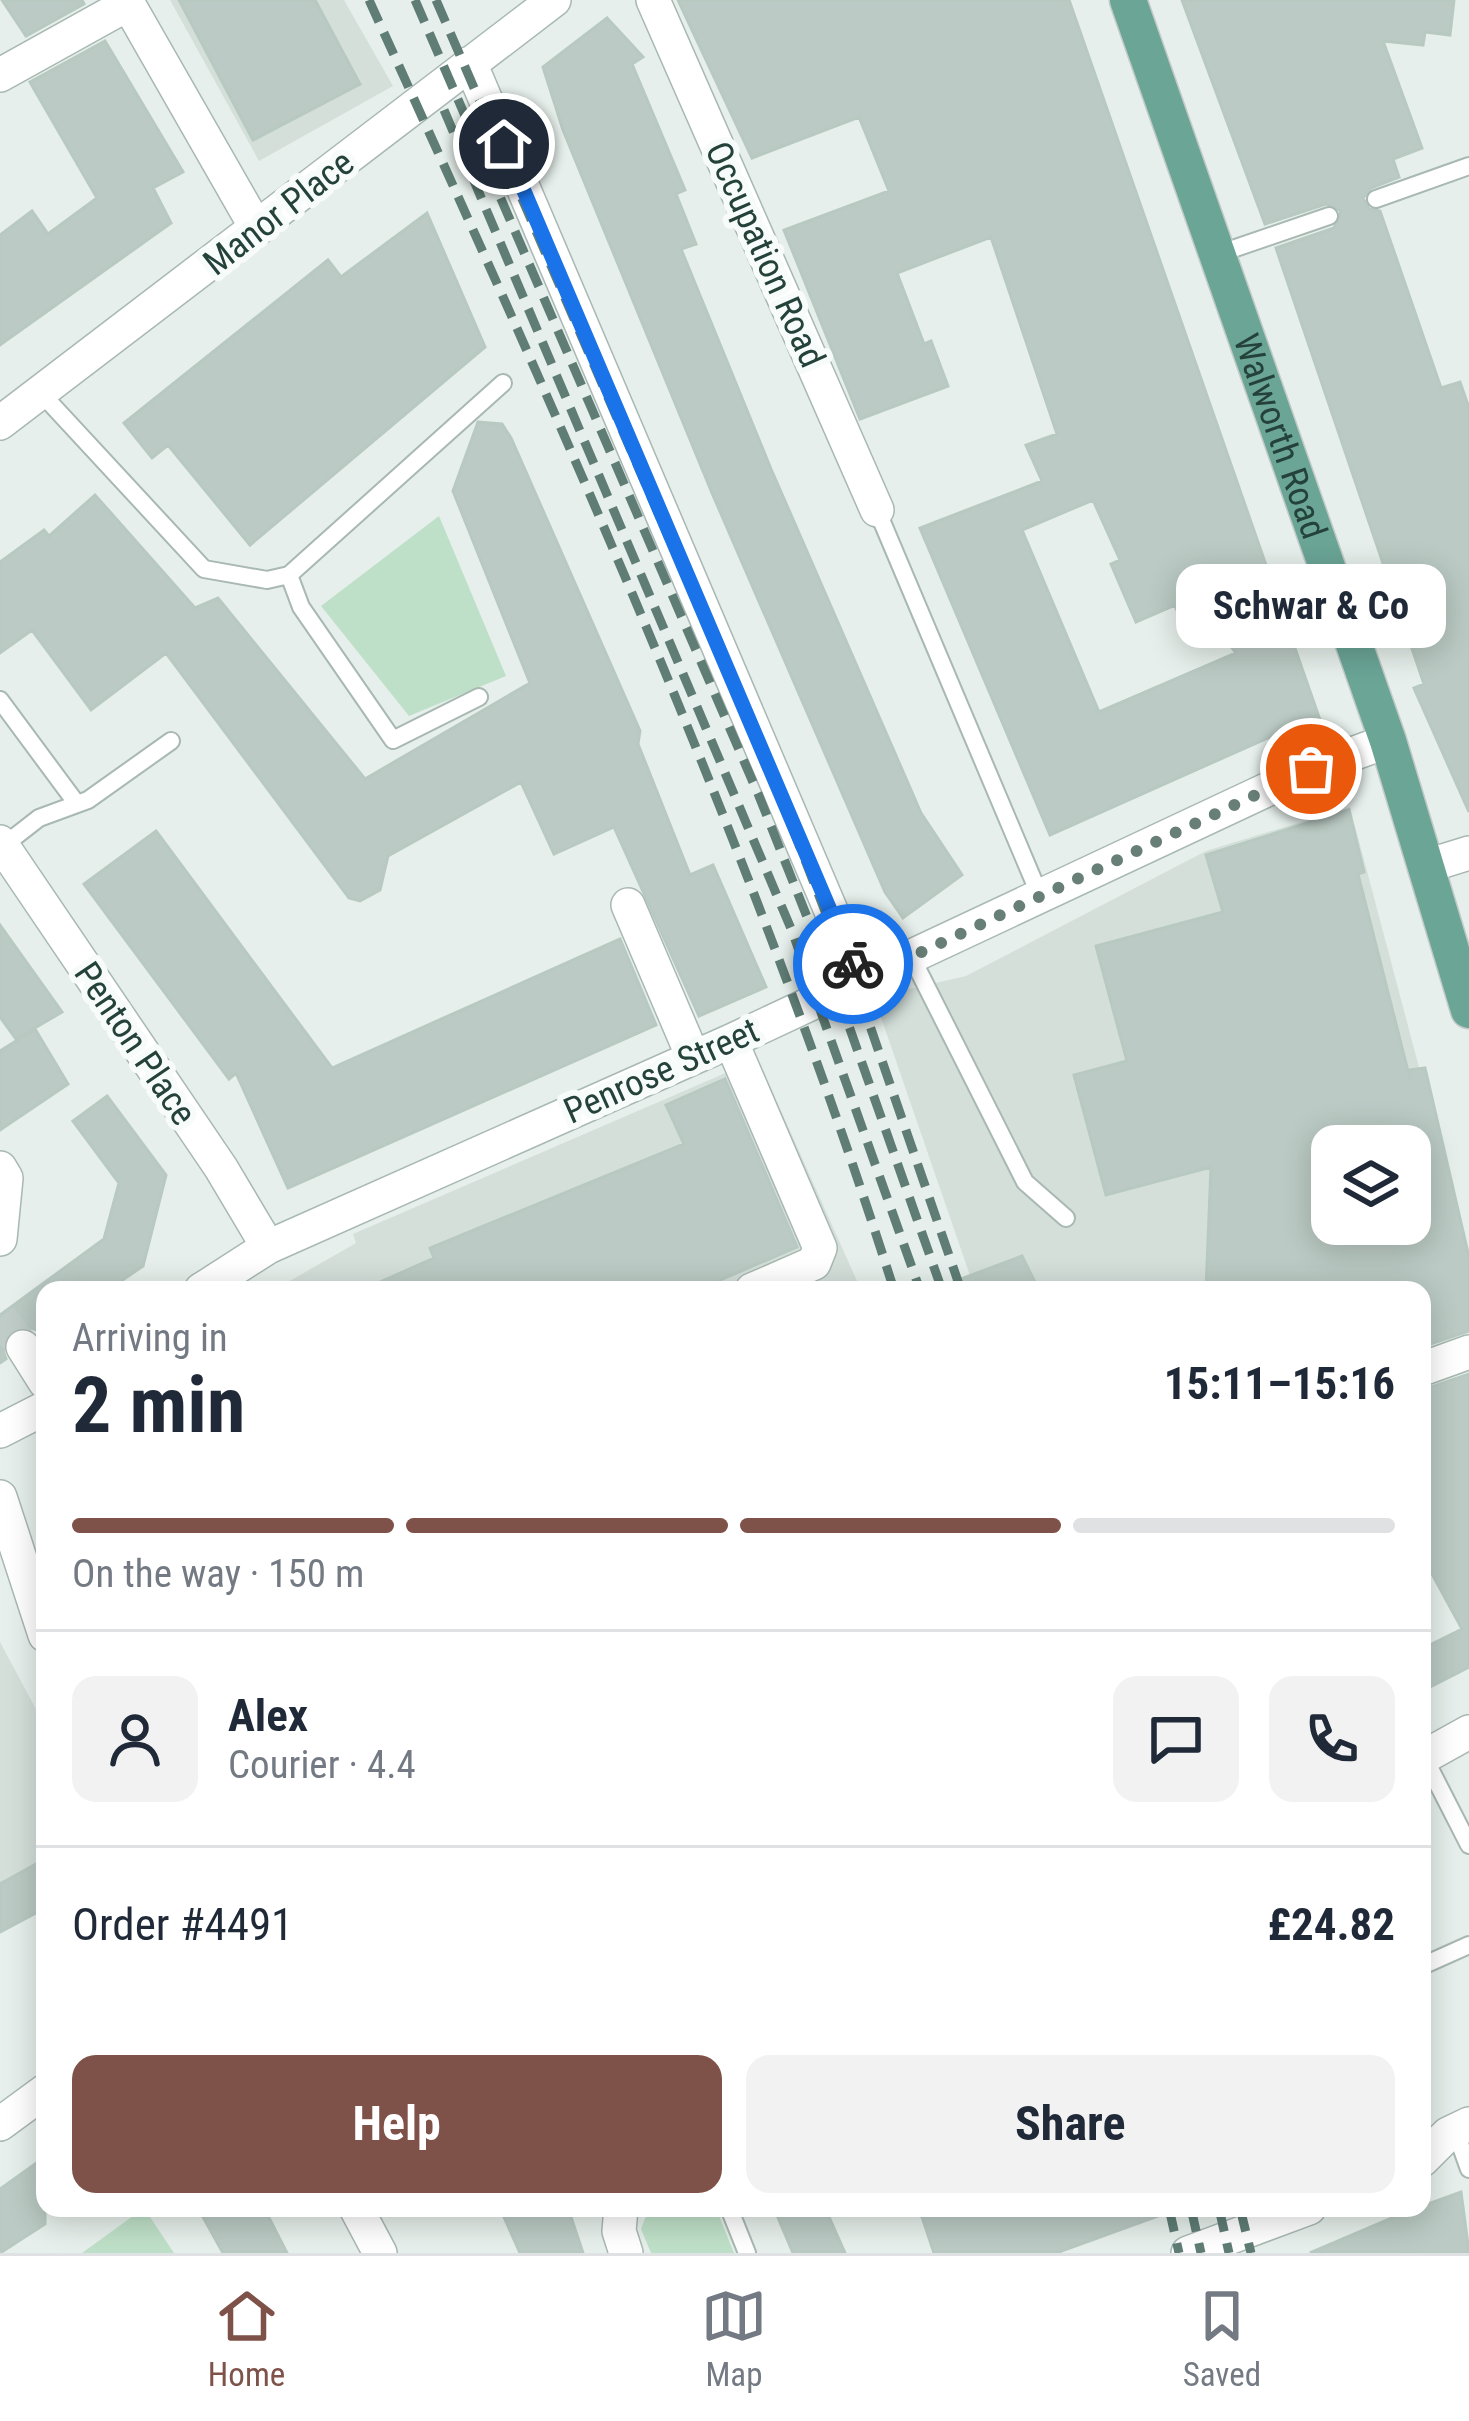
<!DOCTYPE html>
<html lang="en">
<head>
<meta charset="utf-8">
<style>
  body { margin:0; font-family:"Roboto Condensed",sans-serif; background:#f2f2f3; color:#1f2937; height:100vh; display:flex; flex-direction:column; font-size:45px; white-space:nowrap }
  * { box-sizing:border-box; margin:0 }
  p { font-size:39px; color:#747a83 }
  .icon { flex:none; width:66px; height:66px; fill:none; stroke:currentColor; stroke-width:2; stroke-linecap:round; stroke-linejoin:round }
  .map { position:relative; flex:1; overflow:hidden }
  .panel { position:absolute; left:36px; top:1281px; width:1395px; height:936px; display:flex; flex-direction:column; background:#fff; border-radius:24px; box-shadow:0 6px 30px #0003 }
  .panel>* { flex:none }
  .fabs { position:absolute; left:1311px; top:1125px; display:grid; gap:24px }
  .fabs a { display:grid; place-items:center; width:120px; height:120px; border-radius:24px; background:#fff; box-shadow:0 6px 30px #0003; font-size:60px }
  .pin { position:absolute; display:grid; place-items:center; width:102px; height:102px; color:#fff; margin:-51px; border:6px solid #fff; border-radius:50%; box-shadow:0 3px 12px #0007 }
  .courier { position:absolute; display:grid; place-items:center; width:120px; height:120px; margin:-60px; border:9px solid #1a73e8; border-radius:50%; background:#fff; color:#222; box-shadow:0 3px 15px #0007 }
  .bubble { position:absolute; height:84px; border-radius:24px; background:#fff; box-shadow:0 6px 30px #0003; font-size:39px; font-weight:700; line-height:84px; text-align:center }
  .overview em { font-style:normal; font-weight:700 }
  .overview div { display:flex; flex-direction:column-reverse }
  .overview { display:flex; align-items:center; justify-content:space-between; height:204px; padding:0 36px }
  h1 { font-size:78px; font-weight:700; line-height:90px }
  .bar { display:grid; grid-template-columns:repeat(4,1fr); gap:18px 12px; align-content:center; height:144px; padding:0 36px }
  .bar i { height:15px; border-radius:9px; background:#e0e1e3 }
  .bar .current { background:#7f5249 }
  .bar p { grid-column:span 4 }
  .line { display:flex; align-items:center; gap:30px; padding:0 36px; border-top:3px solid #e0e1e3 }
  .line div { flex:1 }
  .round { display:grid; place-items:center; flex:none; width:126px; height:126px; border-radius:24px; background:#f2f2f3 }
  .primary-button { display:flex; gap:24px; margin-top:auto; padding:24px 36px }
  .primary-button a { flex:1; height:138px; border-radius:24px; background:#7f5249; color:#fff; font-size:48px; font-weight:700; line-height:138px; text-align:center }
  .primary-button a+a { background:#f2f2f3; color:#1f2937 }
  .menu { display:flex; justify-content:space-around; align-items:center; height:168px; border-top:3px solid #e0e1e3; background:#fff; font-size:33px; color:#747a83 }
  .menu a { display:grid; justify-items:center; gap:6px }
  .menu .current { color:#7f5249 }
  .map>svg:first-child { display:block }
  .built { fill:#d4dfda; fill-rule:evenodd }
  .green { fill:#bfe0c8 }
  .building { fill:#bbcac4; stroke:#b8c9c2; stroke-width:3; fill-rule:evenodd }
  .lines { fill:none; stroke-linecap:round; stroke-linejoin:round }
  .minor-tunnel { stroke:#bfccc8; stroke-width:33; stroke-dasharray:33 16; stroke-linecap:butt }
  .service-casing { stroke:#a8b8b2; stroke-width:20 }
  .minor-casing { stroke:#a8b8b2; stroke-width:36 }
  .primary-casing { stroke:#c2cac8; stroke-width:39 }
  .service { stroke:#fff; stroke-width:16 }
  .minor { stroke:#fff; stroke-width:33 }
  .primary { stroke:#6aa596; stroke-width:36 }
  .rail { stroke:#5f7d75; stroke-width:9; stroke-dasharray:24 12; stroke-linecap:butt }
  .done { stroke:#687f78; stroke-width:12; stroke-dasharray:0 21.6 }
  .route { stroke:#1a73e8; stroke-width:15 }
  .labels { text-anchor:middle; stroke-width:12; stroke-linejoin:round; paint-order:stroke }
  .street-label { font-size:36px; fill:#24423a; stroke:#f7fbf9 }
</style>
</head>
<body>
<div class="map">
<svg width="1469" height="2253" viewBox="0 0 1469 2253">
  <rect width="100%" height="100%" fill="#e6efeb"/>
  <path class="built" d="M170 0H344L393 86 259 161Z
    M1350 807 1469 1256V1326L1422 1290H975L874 997 966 976 1206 851ZM1332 1146H1410V1224H1332Z
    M758 1059 861 1290H274L356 1243 353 1234Z
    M0 1642 45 1726V1870L0 1894Z"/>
  <path class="green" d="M439 516 506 676 409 716 321 606Z
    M144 2208 174 2253H82Z
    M649 2208H716L734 2253H651L641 2229Z"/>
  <path class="building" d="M2 0H82L84 4 26 36Z
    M179 0H315L360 84 253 140Z
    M678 0H1069L1320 720 1284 738 1281 732 1050 835 920 528 1042 481 1026 445 1057 434 991 237 897 273 924 344 931 341 948 386 860 419 784 230 889 191 859 117 752 158ZM1093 500 1120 560 1111 564 1136 622 1175 605 1178 613 1199 605 1236 653 1099 712 1022 530Z
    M1182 0H1454L1450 35 1425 32 1423 45 1383 41 1422 148 1393 159 1399 177 1371 188 1363 198 1369 209 1380 211 1441 388 1460 382 1469 408V812L1414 688 1424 684 1276 248 1334 228 1341 211 1326 204 1265 224Z
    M607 18 643 57 632 64 685 190 676 194 696 244 681 249 771 469 921 813 962 875 903 918 885 892 712 493 563 130 543 67Z
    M105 41 183 172 153 188 171 223 0 345V235L32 211 48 234 97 198 30 82Z
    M427 213 485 347 250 545 168 445 152 458 124 423 328 260 341 277Z
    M478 422 502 424 511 438 640 731 638 744 690 875 713 865 766 987 699 1016 614 827 554 854 521 782 388 856 380 890 360 901 349 898 166 653 91 710 32 630 0 653V562L44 530 49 536 95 495 195 608 218 598 365 779 530 683 453 491Z
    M1349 810 1364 872 1358 874 1410 1079V1070L1425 1068 1469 1257V1331L1422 1347V1290H1206L1211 1167 1106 1195 1074 1075 1127 1061 1096 946 1223 912 1206 855ZM1332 1146H1410V1224H1332Z
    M156 831 332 1068 620 939 656 1025 288 1188 236 1073 229 1079 84 884Z
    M0 925 62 1012 16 1039 0 1017Z
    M35 1029 68 1084 0 1130V1051Z
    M725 1079 797 1247 697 1290H362L434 1258 430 1248 684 1144 666 1105Z
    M107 1096 166 1175 143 1266 108 1290H45V1332L23 1326 11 1330 2 1347 6 1359 0 1363V1315L104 1239 119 1183 73 1121Z
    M1022 1256 1039 1290H941L940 1287Z
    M1469 1374V1667L1422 1691V1649L1462 1629 1431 1572 1422 1577V1390Z
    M45 1859V1908L0 1932V1884Z
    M45 2157V2224L0 2253V2189Z
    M1461 2192 1469 2253H1310L1406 2212Z
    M198 2208H264L287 2253H223Z
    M500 2208H568L583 2253H520Z
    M774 2208H825L845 2253H793Z
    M919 2208H1168L1169 2212 1056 2253H934Z"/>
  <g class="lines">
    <path class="minor-tunnel" d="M0 1318 23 1347"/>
    <defs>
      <path id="service" d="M1376 199 1469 166
        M1218 254 1329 216
        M41 393 204 569 267 580 289 575 503 383
        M877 510 1040 896
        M289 575 301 607 393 740 479 697
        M0 700 77 804
        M3 846 39 818 88 800 171 741
        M911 956 1025 1182 1066 1218
        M1424 1757 1469 1845
        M1422 1966 1469 1945
        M1455 2130 1469 2169
        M729 2208 747 2253"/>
      <path id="minor" d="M126 0 257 229
        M653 0 877 510
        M470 63 861 981
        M0 75 128 4
        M0 423 554 0
        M0 842 221 1168 268 1247
        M1427 866 1469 853
        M628 905 693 1057
        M731 1041 820 1248 814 1263 752 1290
        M0 1168 6 1178 0 1239
        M201 1290 268 1247 731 1041 1311 769 1388 741
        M23 1347 45 1382
        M1422 1369 1469 1352
        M0 1431 45 1408
        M0 1497 45 1635
        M1422 1758 1469 1732
        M0 2124 45 2091
        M1422 2160 1448 2134 1469 2124
        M356 2208 380 2253
        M621 2208 619 2231 626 2253
        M1188 2253 1309 2208"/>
      <g id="primary">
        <path id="s1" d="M1128 0 1388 741 1469 1010"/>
      </g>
    </defs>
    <use href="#service" class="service-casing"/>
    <use href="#minor" class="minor-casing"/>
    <use href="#primary" class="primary-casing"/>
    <use href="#service" class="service"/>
    <use href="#minor" class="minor"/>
    <use href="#primary" class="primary"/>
    <path class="rail" d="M369 0C559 418 755 852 894 1290
      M415 0 759 796 838 995 942 1290
      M436 0 774 781 870 1026 961 1290
      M444 110 792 931 920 1290
      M1169 2208 1179 2253
      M1191 2208 1201 2253
      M1219 2208 1229 2253
      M1240 2208 1251 2253"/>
  </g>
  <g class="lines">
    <path class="done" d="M853 964 860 981 1311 769"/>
    <path class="route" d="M504 144 853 964"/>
  </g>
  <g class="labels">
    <g class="street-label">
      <text transform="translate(278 212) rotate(-38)" y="13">Manor Place</text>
      <text transform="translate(766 254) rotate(66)" y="13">Occupation Road</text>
      <text dy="13" stroke="none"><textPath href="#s1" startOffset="462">Walworth Road</textPath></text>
      <text transform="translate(136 1043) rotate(56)" y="13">Penton Place</text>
      <text transform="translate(661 1070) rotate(-24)" y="13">Penrose Street</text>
    </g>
  </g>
</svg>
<div class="fabs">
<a><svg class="icon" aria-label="layers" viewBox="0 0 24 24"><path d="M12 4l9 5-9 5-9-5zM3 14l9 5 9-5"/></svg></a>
</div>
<div class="pin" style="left:1311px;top:769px;background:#ea580c"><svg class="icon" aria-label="bag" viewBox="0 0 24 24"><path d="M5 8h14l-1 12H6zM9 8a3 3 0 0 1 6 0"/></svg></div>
<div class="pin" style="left:504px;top:144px;background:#1f2937"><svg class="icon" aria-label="home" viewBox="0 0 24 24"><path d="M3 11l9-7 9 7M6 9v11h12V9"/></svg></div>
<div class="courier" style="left:853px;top:964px"><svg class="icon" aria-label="bike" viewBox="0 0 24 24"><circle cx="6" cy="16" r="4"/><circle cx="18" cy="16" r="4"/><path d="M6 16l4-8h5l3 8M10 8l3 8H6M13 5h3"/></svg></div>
<div class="bubble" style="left:1176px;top:564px;width:270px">Schwar &amp; Co</div>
<section class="panel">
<div class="overview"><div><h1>2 min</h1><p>Arriving in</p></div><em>15:11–15:16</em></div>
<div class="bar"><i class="current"></i><i class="current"></i><i class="current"></i><i></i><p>On the way · 150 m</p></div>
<div class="line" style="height:216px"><a class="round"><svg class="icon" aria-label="person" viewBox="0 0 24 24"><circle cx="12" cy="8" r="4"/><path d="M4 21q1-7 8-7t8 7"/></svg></a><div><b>Alex</b><p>Courier · 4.4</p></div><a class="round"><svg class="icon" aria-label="chat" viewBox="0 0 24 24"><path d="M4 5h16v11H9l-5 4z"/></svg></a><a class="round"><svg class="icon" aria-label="phone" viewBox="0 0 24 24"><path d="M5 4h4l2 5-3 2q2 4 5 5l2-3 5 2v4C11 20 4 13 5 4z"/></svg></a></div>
<div class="line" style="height:156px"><div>Order #4491</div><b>£24.82</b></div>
<div class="primary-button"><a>Help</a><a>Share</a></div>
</section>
</div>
<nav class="menu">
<a class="current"><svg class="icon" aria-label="home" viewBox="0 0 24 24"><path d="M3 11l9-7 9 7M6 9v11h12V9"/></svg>Home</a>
<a><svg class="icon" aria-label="map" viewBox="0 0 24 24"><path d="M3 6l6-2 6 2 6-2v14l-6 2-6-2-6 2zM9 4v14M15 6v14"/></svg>Map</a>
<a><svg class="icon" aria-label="saved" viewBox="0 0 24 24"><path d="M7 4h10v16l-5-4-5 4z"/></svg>Saved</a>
</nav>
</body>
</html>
